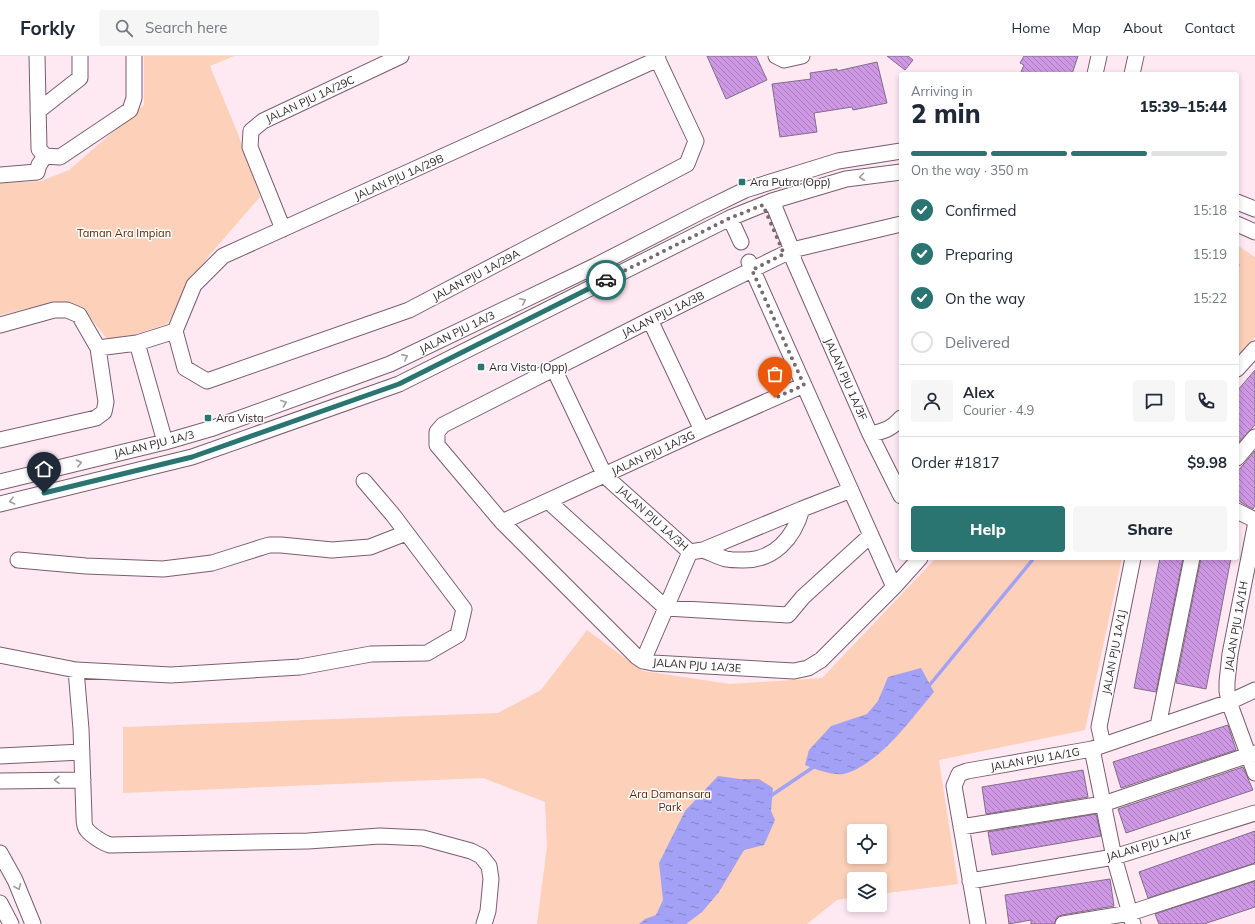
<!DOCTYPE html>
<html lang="en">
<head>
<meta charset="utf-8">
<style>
  body { margin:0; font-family:Mulish,sans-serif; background:#f6f6f7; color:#1f2937; height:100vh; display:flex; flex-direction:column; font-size:15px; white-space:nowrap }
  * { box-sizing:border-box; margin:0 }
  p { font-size:13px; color:#747a83 }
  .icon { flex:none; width:22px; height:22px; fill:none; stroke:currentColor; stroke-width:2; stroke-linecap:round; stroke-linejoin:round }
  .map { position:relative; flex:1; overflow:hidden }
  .sheet { position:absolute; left:899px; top:16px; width:340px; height:488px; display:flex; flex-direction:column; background:#fff; border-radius:4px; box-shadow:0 2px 6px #0003 }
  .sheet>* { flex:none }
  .tools { position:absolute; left:847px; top:768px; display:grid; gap:8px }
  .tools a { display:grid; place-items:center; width:40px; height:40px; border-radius:4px; background:#fff; box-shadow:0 2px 6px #0003; font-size:20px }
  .pin { position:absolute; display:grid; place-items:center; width:34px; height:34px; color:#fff; margin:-41px -17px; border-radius:50% 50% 50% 0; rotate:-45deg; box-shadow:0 0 4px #0007 }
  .pin .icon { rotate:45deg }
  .courier { position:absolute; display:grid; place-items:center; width:40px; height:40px; margin:-20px; border:3px solid #2a7471; border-radius:50%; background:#fff; color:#222; box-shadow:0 1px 5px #0007 }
  .headline em { font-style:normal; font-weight:800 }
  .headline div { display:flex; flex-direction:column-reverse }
  .headline { display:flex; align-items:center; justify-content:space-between; height:68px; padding:0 12px }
  h1 { font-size:26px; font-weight:800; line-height:30px }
  .bar { display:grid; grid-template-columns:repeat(4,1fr); gap:6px 4px; align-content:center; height:48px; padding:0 12px }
  .bar i { height:5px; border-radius:3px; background:#e0e1e3 }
  .bar .on { background:#2a7471 }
  .bar p { grid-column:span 4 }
  .line { display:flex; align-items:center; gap:10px; padding:0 12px; border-top:1px solid #e0e1e3 }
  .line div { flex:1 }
  .round { display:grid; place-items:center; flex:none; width:42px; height:42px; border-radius:4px; background:#f6f6f7 }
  ol { padding:0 12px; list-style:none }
  li { display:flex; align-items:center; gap:12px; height:44px }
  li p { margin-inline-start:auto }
  li .icon { padding:4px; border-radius:50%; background:#2a7471; color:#fff; stroke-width:4 }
  li:last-child { color:#747a83 }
  li i { width:22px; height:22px; border:2px solid #e0e1e3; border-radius:50% }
  .cta { display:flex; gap:8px; margin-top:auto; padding:8px 12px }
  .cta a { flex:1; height:46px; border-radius:4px; background:#2a7471; color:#fff; font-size:16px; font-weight:800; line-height:46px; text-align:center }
  .cta a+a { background:#f6f6f7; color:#1f2937 }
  header { display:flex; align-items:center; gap:24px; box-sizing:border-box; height:56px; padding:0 20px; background:#fff; border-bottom:1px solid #e0e1e3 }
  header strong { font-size:19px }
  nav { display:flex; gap:22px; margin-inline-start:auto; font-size:14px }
  .search { width:280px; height:36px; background:#f6f6f7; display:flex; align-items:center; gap:10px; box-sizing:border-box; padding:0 14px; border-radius:4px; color:#747a83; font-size:15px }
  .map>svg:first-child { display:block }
  .green { fill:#fcd0b9; fill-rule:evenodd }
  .water { fill:url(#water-ripples) }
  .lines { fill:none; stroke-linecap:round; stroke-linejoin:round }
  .stream { stroke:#a3a1f5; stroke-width:3.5 }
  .building { fill:url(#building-back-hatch); stroke:#806e88 }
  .minor-casing { stroke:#7b5d6d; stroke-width:17 }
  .minor { stroke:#fff; stroke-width:15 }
  .oneway { stroke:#a29c9f }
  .done { stroke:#796970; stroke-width:4; stroke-dasharray:0 7.2 }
  .route { stroke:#2a7471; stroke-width:5 }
  .poi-dot { fill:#2a7471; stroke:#fdfdfd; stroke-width:1.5 }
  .labels { text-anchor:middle; stroke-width:3; stroke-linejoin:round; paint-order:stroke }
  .street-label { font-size:11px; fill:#31242a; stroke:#fdfdfd }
  .poi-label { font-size:11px; fill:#31242a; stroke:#fdfdfd; text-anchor:start }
  .park-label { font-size:11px; fill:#5b2601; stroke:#fdfdfd }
</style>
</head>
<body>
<header>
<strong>Forkly</strong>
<div class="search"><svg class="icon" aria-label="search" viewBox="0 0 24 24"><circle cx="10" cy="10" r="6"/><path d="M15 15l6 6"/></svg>Search here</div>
<nav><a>Home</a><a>Map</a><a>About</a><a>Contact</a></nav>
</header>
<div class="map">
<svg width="1255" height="868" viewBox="0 0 1255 868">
  <defs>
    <pattern id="water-ripples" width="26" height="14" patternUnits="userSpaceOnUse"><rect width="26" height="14" fill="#a3a1f5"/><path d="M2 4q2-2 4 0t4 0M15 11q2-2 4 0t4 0" fill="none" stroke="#8583c7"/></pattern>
    <pattern id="building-back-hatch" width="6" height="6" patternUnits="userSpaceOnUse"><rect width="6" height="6" fill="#ce98e4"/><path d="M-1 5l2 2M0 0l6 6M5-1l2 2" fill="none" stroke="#a87cb9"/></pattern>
  </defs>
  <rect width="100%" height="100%" fill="#fee9f3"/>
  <path class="green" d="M144 0H234L210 10 238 78 260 141 207 202 167 268 130 280 107 283 81 250 34 251 0 259V127L41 125 69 114 144 49Z
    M1237 189 1255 201V281L1237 301Z
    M936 502H1122L1085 674 939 704 958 828 880 838V823H854V841L837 844 807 868H537L547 790 545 746 483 722 123 737V671L498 657 541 634 587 574 643 615 730 628 822 622ZM854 775H880V801H854Z"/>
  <path class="water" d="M921 612 934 636C910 664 880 708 844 718 834 720 814 713 805 709L809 694 831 670 867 658 878 645 888 621Z
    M718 720 740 723H759L773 732 771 755 775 764 764 789 744 794 719 836 702 856 686 868H639L645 863 656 859 663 844 659 807 685 755Z"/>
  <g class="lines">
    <path class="stream" d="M1237 211 1238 209
      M928 631 1034 502
      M769 742 772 739 815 710"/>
  </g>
  <path class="building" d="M707 0H756L767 24 726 43Z
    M887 0H908L913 4 905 14Z
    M1024 0H1078L1072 18H1026L1021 16 1024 9 1020 7Z
    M877 6 887 47 853 54 852 51 814 57 817 76 780 81 772 28 811 23 810 17 837 13V15Z
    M1255 314V369L1237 388V335Z
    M1255 395V450L1253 453 1242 447 1237 443V416Z
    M1160 502H1183L1156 636 1134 632Z
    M1201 502H1231L1206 633 1176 627Z
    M1228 669 1236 694 1121 732 1113 706Z
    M1243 711 1253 734 1126 777 1118 753Z
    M1083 714 1088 741 986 758 982 731Z
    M1096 758 1101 780 992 799 988 776Z
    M1255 775V807L1148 842 1139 816Z
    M1110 823 1114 850 1062 859 1057 861 1054 868H1031V864L1009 868 1005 839Z
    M1255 825V851L1204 868H1159L1155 858Z"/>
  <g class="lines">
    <defs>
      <path id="minor" d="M37 0 39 93 45 100
        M776 0 784 4 802 0
        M1095 18 1099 0
        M1132 18 1136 0
        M38 55 80 22V0
        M45 100 60 101 130 54 134 42V0
        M0 119 37 116 39 109 45 100
        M772 145 792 194 794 205 870 378 901 440
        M1237 146 1255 153
        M730 162 741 186
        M901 168 792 194 784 198 650 264 443 369 437 376V389L502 466 637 601 643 605 653 607 794 615 808 612 821 604 894 531 920 502
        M1237 168 1255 176
        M283 173 250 91 251 75 263 65 401 0
        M749 206 894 531
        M650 264 702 374
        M0 269 54 254H67L79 259 98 292 106 346 104 356 96 362 0 384
        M175 275 185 312 207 325 409 254 687 108 696 85 656 0
        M175 275 194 229 223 200 658 3
        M137 287 165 386
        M98 292 137 287 175 275
        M554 313 605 420 690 496 703 494 802 453 851 434
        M1237 313 1255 293
        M870 378C885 375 891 373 901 362
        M1237 402 1255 381
        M0 426 165 386 213 372 390 308 595 210 702 155 745 134 838 105 901 95
        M548 445 666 552 788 559 803 541 871 479
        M0 448 192 401 399 328 730 162 772 145 846 123 901 116
        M1237 455 1255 464
        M502 466 702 374 804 329
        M1255 471 1230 598 1227 626V635L1229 646 1255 717
        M703 494C711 497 719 501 726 503 731 504 737 504 742 504 774 505 794 482 802 453
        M18 504 86 510 163 513 212 507 269 489H281L332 494 370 491 406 477
        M0 599 76 614 171 619 300 611 371 598 427 597 458 579 464 553 393 459 364 425
        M643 605 690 496
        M76 614 81 673 84 761C84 765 84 771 87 774 91 779 103 787 110 789L308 785 380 780 423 782 471 795 481 800 489 810 491 823 488 855 484 868
        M1158 670 1192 502
        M1103 689 1099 671 1133 502
        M1092 693 1114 801 1133 868
        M0 700 82 696
        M0 725 83 724
        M961 771 1103 748 1255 697
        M0 797 15 824 33 868
        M970 825 1114 801 1255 757
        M0 847 11 868
        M978 868 954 730 959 718 967 715 1092 693 1229 646 1255 634
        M1063 868 1130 857 1255 816"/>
    </defs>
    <use href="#minor" class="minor-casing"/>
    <use href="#minor" class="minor"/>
  </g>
  <defs><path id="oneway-chevron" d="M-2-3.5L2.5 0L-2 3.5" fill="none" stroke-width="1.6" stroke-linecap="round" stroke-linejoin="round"/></defs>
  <g class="oneway">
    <use href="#oneway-chevron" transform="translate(862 121) rotate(173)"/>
    <use href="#oneway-chevron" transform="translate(523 245) rotate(-26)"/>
    <use href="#oneway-chevron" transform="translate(405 301) rotate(-26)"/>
    <use href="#oneway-chevron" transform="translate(284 347) rotate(-20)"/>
    <use href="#oneway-chevron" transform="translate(79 407) rotate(-13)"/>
    <use href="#oneway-chevron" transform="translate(12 445) rotate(166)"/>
    <use href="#oneway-chevron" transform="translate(57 724) rotate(179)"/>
    <use href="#oneway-chevron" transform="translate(18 831) rotate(68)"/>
  </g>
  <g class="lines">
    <path class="done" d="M606 224 730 162 763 149 784 198 752 214 804 329 775 342"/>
    <path class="route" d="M44 437 192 401 399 328 606 224"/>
  </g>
  <g class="poi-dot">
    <rect x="738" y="122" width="8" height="8" rx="2"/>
    <rect x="477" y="307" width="8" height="8" rx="2"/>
    <rect x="204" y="358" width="8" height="8" rx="2"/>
  </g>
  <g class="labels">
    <g class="street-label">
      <text transform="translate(310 43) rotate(-25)" y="4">JALAN PJU 1A/29C</text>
      <text transform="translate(399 121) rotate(-24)" y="4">JALAN PJU 1A/29B</text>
      <text transform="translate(476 219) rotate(-28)" y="4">JALAN PJU 1A/29A</text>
      <text transform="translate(663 258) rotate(-26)" y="4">JALAN PJU 1A/3B</text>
      <text transform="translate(457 276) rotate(-26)" y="4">JALAN PJU 1A/3</text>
      <text transform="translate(846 323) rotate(66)" y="4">JALAN PJU 1A/3F</text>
      <text transform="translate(154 388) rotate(-14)" y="4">JALAN PJU 1A/3</text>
      <text transform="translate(653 397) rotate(-25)" y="4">JALAN PJU 1A/3G</text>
      <text transform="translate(653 462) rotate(42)" y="4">JALAN PJU 1A/3H</text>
      <text transform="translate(1236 570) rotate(-80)" y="4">JALAN PJU 1A/1H</text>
      <text transform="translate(1114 596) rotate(-79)" y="4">JALAN PJU 1A/1J</text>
      <text transform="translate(697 609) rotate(4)" y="4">JALAN PJU 1A/3E</text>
      <text transform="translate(1035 703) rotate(-10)" y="4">JALAN PJU 1A/1G</text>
      <text transform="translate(1149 789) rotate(-16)" y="4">JALAN PJU 1A/1F</text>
    </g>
    <g class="poi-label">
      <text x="750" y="130">Ara Putra (Opp)</text>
      <text x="489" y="315">Ara Vista (Opp)</text>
      <text x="216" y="366">Ara Vista</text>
    </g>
    <g class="park-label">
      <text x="124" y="181">Taman Ara Impian</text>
      <text x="670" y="742">Ara Damansara<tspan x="670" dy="13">Park</tspan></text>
    </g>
  </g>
</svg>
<div class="tools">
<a><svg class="icon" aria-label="locate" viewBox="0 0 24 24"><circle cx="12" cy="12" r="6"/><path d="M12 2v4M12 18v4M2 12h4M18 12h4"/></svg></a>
<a><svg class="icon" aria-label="layers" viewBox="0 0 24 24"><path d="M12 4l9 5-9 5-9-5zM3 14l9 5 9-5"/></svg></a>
</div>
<div class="pin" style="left:775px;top:342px;background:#ea580c"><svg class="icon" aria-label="bag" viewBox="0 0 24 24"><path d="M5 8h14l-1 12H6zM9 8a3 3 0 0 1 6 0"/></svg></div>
<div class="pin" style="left:44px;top:437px;background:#1f2937"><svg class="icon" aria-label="home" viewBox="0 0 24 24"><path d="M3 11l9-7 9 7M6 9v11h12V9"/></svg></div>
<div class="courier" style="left:606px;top:224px"><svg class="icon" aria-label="car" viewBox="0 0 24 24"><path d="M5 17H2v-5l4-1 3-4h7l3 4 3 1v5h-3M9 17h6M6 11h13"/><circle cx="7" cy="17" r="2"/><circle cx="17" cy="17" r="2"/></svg></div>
<section class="sheet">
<div class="headline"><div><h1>2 min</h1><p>Arriving in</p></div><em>15:39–15:44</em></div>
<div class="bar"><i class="on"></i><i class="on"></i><i class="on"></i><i></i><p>On the way · 350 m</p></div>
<ol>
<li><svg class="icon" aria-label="check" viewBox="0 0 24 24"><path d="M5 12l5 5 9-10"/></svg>Confirmed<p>15:18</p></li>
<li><svg class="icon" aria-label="check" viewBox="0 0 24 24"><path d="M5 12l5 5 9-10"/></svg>Preparing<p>15:19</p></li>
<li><svg class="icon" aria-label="check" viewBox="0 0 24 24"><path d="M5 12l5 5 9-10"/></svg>On the way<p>15:22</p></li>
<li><i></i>Delivered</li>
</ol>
<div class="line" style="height:72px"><a class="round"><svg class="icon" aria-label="person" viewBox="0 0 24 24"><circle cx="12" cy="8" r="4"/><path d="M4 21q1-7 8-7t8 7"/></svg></a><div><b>Alex</b><p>Courier · 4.9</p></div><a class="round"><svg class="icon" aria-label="chat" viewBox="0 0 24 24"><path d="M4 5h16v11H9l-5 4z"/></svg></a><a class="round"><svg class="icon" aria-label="phone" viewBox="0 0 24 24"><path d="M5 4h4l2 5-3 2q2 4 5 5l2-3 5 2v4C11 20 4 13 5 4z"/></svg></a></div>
<div class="line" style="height:52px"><div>Order #1817</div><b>$9.98</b></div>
<div class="cta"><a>Help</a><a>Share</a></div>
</section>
</div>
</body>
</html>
